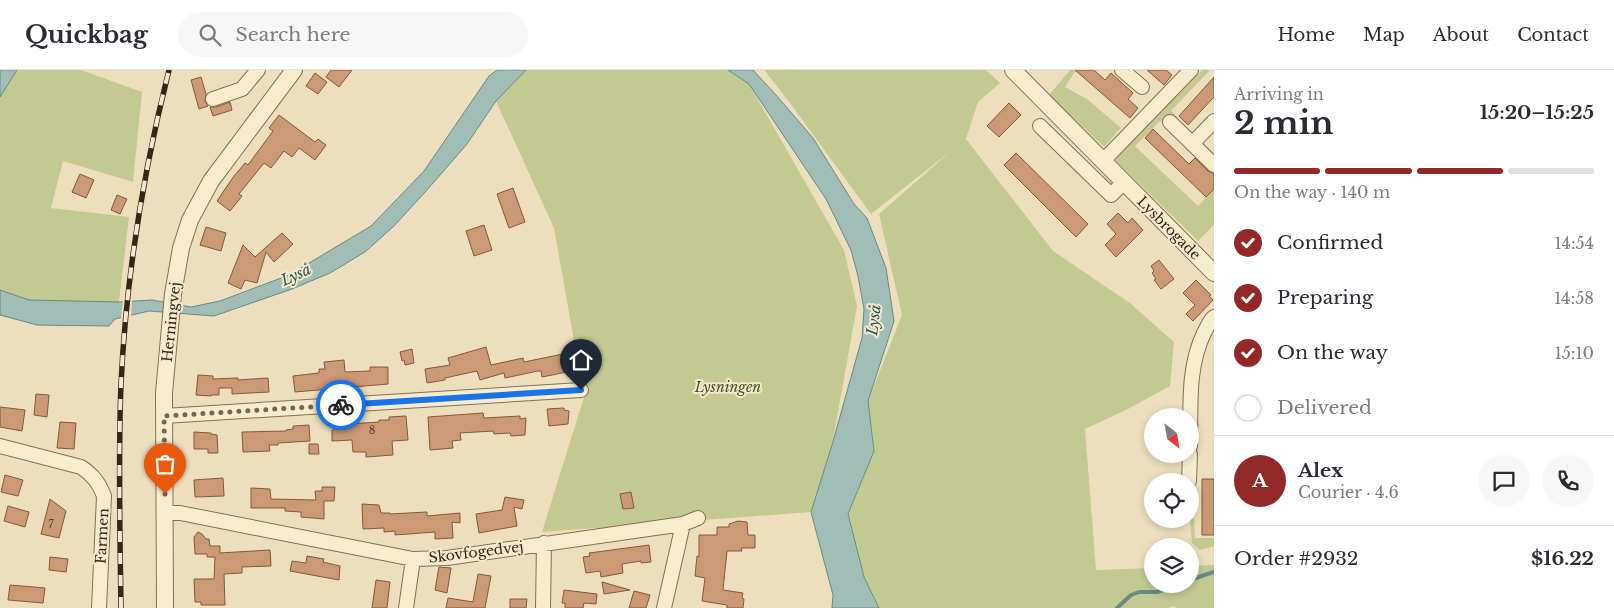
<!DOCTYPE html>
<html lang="en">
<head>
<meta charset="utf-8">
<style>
  body { margin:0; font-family:"Libre Baskerville",serif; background:#f7f7f7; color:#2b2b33; height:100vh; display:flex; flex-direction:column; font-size:19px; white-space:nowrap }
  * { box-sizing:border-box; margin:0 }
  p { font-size:16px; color:#7c7c81 }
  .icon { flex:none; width:28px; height:28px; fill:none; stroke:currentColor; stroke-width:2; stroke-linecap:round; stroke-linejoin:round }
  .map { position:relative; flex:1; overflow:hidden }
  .details { display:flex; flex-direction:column; background:#fff; width:400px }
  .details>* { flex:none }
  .needle { width:32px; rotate:149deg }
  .fabs { position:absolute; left:1144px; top:338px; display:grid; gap:10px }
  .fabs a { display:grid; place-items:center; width:55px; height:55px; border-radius:50%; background:#fff; box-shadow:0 2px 8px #0003; font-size:25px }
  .pin { position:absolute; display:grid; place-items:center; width:42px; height:42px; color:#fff; margin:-51px -21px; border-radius:50% 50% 50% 0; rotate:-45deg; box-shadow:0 0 5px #0007 }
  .pin .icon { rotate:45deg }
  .courier { position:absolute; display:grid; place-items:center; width:50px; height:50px; margin:-25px; border:4px solid #1a73e8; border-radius:50%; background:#fff; color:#222; box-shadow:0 1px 6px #0007 }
  .summary em { font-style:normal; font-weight:800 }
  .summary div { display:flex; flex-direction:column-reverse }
  .summary { display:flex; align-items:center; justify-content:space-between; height:85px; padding:0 20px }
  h1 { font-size:32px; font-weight:800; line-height:38px }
  .bar { display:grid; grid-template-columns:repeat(4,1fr); gap:8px 5px; align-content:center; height:60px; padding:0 20px }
  .bar i { height:6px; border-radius:4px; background:#e1e1e2 }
  .bar .active { background:#922827 }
  .bar p { grid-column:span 4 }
  .line { display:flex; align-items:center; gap:12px; padding:0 20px; border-top:1px solid #e1e1e2 }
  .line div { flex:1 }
  .round { display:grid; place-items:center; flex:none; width:52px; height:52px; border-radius:26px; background:#f7f7f7 }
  ol { padding:0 20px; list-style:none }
  li { display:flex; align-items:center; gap:15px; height:55px }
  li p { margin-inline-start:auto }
  li .icon { padding:5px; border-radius:50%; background:#922827; color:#fff; stroke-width:4 }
  li:last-child { color:#7c7c81 }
  li i { width:28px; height:28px; border:2px solid #e1e1e2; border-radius:50% }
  header { display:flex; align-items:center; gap:30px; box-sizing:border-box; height:70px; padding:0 25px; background:#fff; border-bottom:1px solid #e1e1e2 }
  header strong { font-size:24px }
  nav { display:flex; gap:28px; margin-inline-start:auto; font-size:18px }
  .search { width:350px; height:45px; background:#f7f7f7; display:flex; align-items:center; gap:12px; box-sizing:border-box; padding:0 18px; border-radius:28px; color:#7c7c81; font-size:19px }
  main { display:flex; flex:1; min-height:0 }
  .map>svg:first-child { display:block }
  .green { fill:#c3ca91 }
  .water { fill:#a0beb6; stroke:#688b83 }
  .pier { fill:#eddfbd }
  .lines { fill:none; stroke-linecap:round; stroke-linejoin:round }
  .stream { stroke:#688b83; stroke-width:4 }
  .building { fill:#cb9973; stroke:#83593d }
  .minor-casing { stroke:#846f56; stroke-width:16 }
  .tertiary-casing { stroke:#846f56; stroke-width:18 }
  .minor { stroke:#f8eccf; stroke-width:14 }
  .tertiary { stroke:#f8eccf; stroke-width:16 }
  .rail-casing { stroke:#33271b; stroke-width:5.5 }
  .rail { stroke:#f4e9cc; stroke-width:4; stroke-dasharray:11; stroke-linecap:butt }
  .done { stroke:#746754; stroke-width:5; stroke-dasharray:0 9 }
  .route { stroke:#1a73e8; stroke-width:6 }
  .labels { text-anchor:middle; stroke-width:4; stroke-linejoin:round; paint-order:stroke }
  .number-label { font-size:11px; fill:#594431 }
  .street-label { font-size:14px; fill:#33271b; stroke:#f4e9cc }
  .park-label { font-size:14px; font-style:italic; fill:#435022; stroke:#f4e9cc }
  .water-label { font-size:15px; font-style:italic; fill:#2a5351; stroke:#f4e9cc }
</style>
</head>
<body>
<header>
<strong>Quickbag</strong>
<div class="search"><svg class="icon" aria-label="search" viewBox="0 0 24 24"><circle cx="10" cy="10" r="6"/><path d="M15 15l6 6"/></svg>Search here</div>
<nav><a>Home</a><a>Map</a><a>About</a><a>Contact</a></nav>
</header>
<main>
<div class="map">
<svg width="1214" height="538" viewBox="0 0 1214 538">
  <rect width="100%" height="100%" fill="#eddfbd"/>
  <path class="green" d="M17 0H81L142 22 133 112 63 91 51 138 129 147 119 232 29 230 0 220V27Z
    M526 0H728L749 14 844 180 857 236 832 375 811 442 542 462 584 327 554 158 496 31Z
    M764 0H986L1000 13 978 32 966 69 1053 181 1130 233 1174 272 1170 316 1128 339 1085 359 1096 500 1152 498V514H1190V496L1214 495V538H1176L1174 536 1169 538H879L864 507 848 444 874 381 868 331 902 245 879 144 951 81 871 144 790 33Z
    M1070 0H1076L1065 17 1087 29 1121 58 1104 77 1049 25Z
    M1202 0H1210L1171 41 1176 45 1165 55 1160 51 1135 76 1198 136 1214 119V155L1198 171 1116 91 1117 85Z
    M1190 448 1194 449 1195 468H1214V476L1200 480 1192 473Z"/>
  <path class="water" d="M0 0H17L0 27Z
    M497 0H526L496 31 467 74 427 120 394 156 365 182 330 203 292 219 214 246 149 241 115 249 109 256 37 255 0 245V220L29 230 119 232 152 230 191 237 220 231 289 205 371 156 424 101 489 6Z
    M728 0H753L776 25 813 68 854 134 867 148 886 198 894 251 868 331 874 381 848 444 864 507 879 538H832L833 525 811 442 832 375 862 268 864 239 858 206 851 180 826 129 749 14Z"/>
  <path class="pier" d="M123 230H132L131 248H121Z"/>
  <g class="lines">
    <path class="stream" d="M1190 510 1214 502
      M1117 538 1131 525 1139 522H1157L1179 514"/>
  </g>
  <path class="building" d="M331 0H352L339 17 326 7Z
    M1075 0H1094L1105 10 1111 3 1133 23 1128 29 1138 38 1130 48Z
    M1147 0H1166L1172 5 1164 15Z
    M315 3 327 12 318 24 306 16Z
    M201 7 206 24 205 31 208 36 199 39 191 10Z
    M1214 7V27L1188 55 1179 46Z
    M230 32 232 40 213 46 210 37H216Z
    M1009 33 1021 45 999 67 987 56Z
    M279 45 315 72 318 69 326 75 315 90 299 78 292 87 284 81 271 98 264 93 239 124 242 126 230 141 217 131 234 106 245 93 248 95 273 61 269 58Z
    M1153 59 1189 94 1195 88 1208 101 1214 104V119L1206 127 1145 68Z
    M1016 83 1088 154 1076 167 1004 95Z
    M80 104 94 110 86 128 72 122Z
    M513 118 525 152 509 158 497 124Z
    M117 125 127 129 120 144 111 140Z
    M1118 143 1128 153 1132 148 1143 160 1116 187 1105 175 1116 164 1107 154Z
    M484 155 492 180 474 186 466 161Z
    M206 157 226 163 221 181 200 175Z
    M282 163 293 174 274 192 266 182 257 213 245 210 241 219 228 213 243 175 255 187Z
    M1159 190 1174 209 1161 219 1154 210 1156 209 1152 203 1154 201 1151 196Z
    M1196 210 1211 225 1209 226 1213 230 1193 251 1186 244 1195 235 1183 223Z
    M486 277 491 295 523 288 524 292 563 284 567 302 542 307 541 301H538L505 308 504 303 480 310 477 301 445 308V310L427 313 425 299 450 295 448 288Z
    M412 279 414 293 405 295 404 290 402 291 400 282Z
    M344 290 345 302 370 301V297H388V314L295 322 293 306 319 303V299H325L324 292Z
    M198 305 213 306V309L238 308V310L268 308 269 322 232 324V318H219V325H211V326L196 325Z
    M36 324 49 325 47 347 34 345Z
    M0 337 25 340 22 361 0 357Z
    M564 338V340L569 341 568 354 549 356 547 339Z
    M483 343 484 348 520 346V349L526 348 525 365 511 366 510 363 494 364 493 361 460 363 461 370 452 371 453 378 430 380 428 347Z
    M406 346 408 370 392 371 393 385 366 387V382H353L352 370 332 371V360H334L333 353 349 352V354L379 352V350H389V347Z
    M60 352 76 353 74 379 57 378Z
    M309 355 310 371 278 373V375H269L270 381 243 382 242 362 286 361V360L293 359V356Z
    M194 362 211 363V364L217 365 218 383H208V379H194Z
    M309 374H318L319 384H309Z
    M5 405 23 410 18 426 1 422Z
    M223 408 224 426 195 427 194 410Z
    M1202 409H1214V465H1202Z
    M322 417H335L334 431H324V449L301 447V442L285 441V438H251V418L270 419 271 429 316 430 315 421H322Z
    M631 422 634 438 623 439 620 424Z
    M505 427 524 430 522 439 514 437 517 456 479 463 476 444 502 440Z
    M50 429 66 441 59 468 41 464Z
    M362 434 379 435 381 443H390V444L427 442V446L460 443V453L452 452 453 468 435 469V462L395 465V461L384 462V458L363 459Z
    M8 436 29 442 25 457 4 451Z
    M738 451 747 452 748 465H755V478H741L742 481H727L723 520 743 523 742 528 744 529 743 538H727V535L702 531 705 508 695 506 697 486 699 487V465H717V457H729V454Z
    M198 462 202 464 206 469H209L210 476H220V483L270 480 271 496 242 497V503L224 504 225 535H201V532H195L194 509H214L215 487H207V484H195L194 467Z
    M649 475 651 492 641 493V491L622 494 623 503 601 507 600 501 586 503 583 487 590 486 589 483Z
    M307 486 324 489 323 492 340 496 339 510 290 501 292 491 306 493Z
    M50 487 68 489 66 502 49 500Z
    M439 497 451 498 447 523 435 520Z
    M478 504 491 506 485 538H446L448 528 473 532Z
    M376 510 390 512 387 538H372Z
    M602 512 630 520 604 524Z
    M10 515 45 518 43 533 8 530Z
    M564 520 597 524 596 534 584 533 583 538H565V533H562Z
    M634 521 650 525 646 538H629Z
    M510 529H527L526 538H510Z"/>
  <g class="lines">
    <defs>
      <path id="minor" d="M1122 0 1142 17
        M213 29 242 19 258 0
        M1170 52 1214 95
        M1040 56 1111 125 1124 112
        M1192 74 1214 51
        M1103 91 1191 0
        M164 346 581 320
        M0 376 81 397C93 405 99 413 104 426L99 538
        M1190 376C1191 339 1187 298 1204 263 1207 258 1209 251 1214 247
        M1189 411 1190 384
        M165 443H180L413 489 447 488 683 454 698 448
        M406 538 413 489
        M543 538 544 473
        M664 538 683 454"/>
      <path id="tertiary" d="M1013 0 1214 203
        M165 538 164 323 173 224 181 178 190 150 211 111 294 0"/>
    </defs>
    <use href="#minor" class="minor-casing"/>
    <use href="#tertiary" class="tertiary-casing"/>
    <use href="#minor" class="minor"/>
    <use href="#tertiary" class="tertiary"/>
    <defs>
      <path id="rail" d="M121 538C120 463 118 389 121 314 126 208 143 103 169 0"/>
    </defs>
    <use href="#rail" class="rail-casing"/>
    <use href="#rail" class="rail"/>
  </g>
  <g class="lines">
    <path class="done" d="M165 424 164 346 341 335"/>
    <path class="route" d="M341 335 581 320"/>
  </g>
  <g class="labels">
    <g class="number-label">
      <text x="372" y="364">8</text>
      <text x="51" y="458">7</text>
    </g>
    <g class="street-label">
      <text transform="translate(1169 158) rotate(45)" y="5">Lysbrogade</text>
      <text transform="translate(171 252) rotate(-84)" y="5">Herningvej</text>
      <text transform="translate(102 466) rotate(-87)" y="5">Farmen</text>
      <text transform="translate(476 482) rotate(-7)" y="5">Skovfogedvej</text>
    </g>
    <g class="park-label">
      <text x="728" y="322">Lysningen</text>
    </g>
    <g class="water-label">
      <text transform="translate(296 205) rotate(-25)" y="5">Lyså</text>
      <text transform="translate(874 250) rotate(-83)" y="5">Lyså</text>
    </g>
  </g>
</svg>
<div class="fabs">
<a><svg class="needle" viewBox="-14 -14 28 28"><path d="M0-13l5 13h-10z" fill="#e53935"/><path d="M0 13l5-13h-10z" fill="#7c7c81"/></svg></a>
<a><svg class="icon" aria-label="locate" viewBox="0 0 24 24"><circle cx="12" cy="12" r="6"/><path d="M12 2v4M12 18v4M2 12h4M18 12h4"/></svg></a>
<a><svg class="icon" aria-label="layers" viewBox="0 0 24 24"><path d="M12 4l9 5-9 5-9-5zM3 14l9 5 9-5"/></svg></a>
</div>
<div class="pin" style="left:165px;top:424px;background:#ea580c"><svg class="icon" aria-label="bag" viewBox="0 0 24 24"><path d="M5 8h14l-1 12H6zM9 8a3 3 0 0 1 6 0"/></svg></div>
<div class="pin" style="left:581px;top:320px;background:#1f2937"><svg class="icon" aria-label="home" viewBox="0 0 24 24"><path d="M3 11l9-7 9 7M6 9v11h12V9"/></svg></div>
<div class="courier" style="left:341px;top:335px"><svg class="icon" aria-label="bike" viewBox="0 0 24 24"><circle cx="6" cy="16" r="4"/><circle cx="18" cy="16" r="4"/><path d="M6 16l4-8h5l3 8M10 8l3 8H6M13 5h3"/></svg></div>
</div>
<section class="details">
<div class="summary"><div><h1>2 min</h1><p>Arriving in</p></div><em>15:20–15:25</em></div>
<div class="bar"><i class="active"></i><i class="active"></i><i class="active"></i><i></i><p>On the way · 140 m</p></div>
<ol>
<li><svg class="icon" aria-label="check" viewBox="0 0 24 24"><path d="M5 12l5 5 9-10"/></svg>Confirmed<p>14:54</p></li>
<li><svg class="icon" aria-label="check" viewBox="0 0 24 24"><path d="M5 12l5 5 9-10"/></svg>Preparing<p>14:58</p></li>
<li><svg class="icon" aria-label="check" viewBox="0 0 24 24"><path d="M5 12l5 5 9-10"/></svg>On the way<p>15:10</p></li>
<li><i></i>Delivered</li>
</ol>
<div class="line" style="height:90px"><b class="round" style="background:#922827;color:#fff">A</b><div><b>Alex</b><p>Courier · 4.6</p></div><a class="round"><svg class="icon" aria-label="chat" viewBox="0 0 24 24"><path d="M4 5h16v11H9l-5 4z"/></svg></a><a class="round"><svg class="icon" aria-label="phone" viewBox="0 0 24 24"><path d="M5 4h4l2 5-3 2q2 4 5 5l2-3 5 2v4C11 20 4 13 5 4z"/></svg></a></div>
<div class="line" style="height:65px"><div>Order #2932</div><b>$16.22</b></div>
</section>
</main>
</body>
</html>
